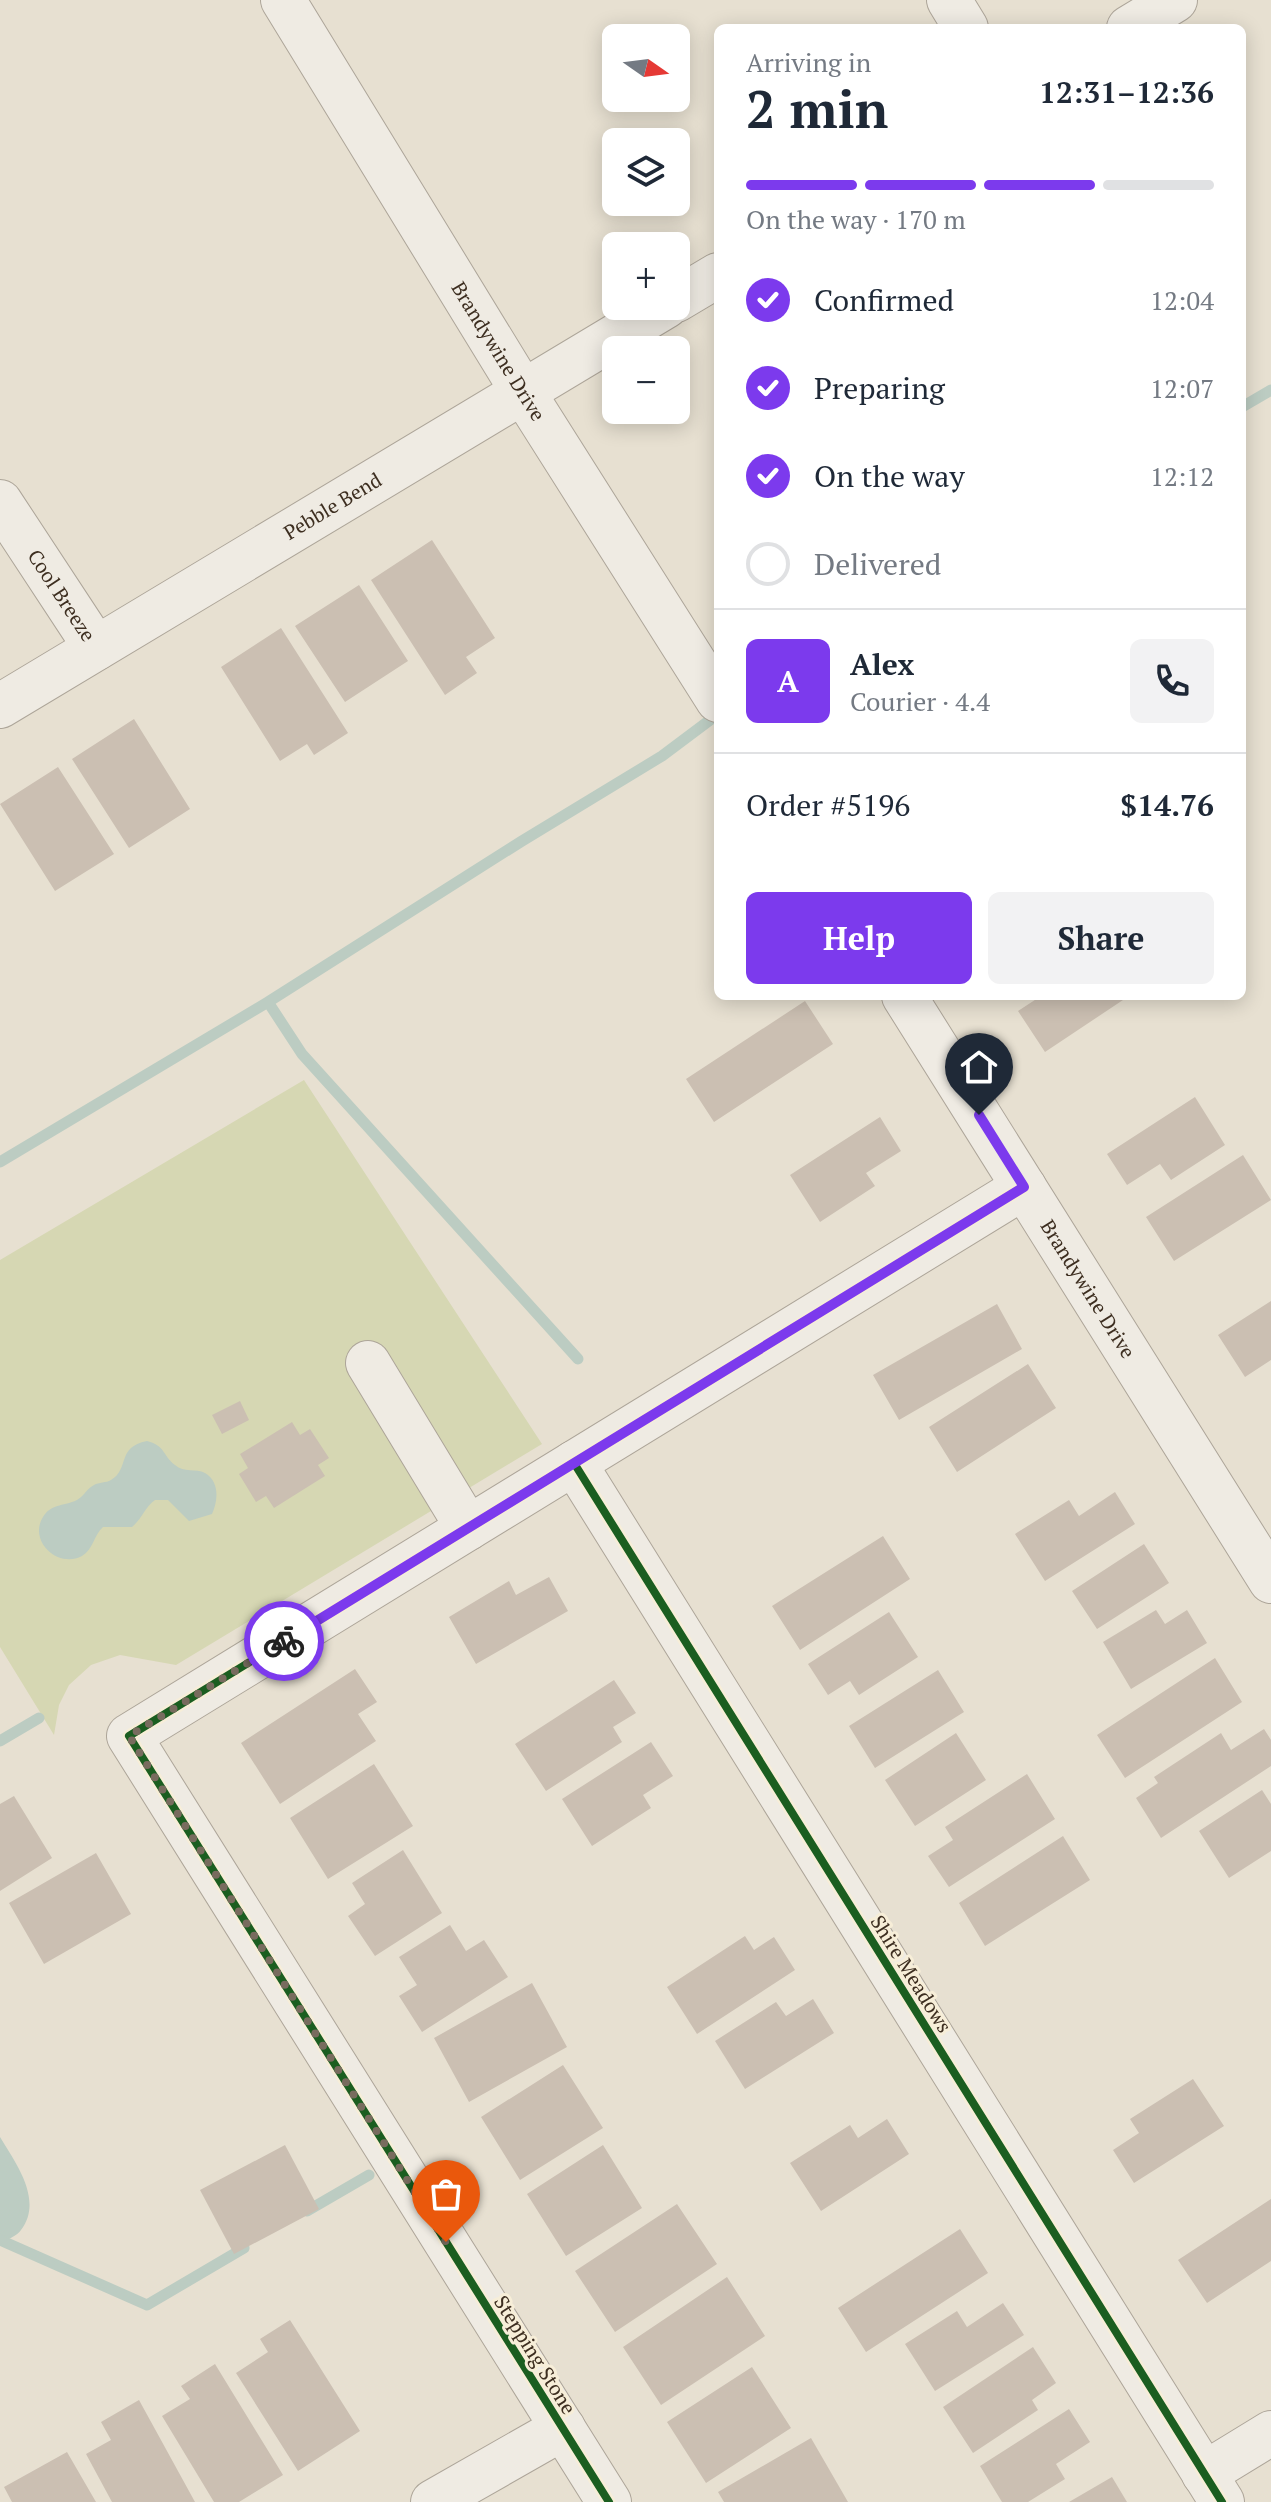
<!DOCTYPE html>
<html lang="en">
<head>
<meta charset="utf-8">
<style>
  body { margin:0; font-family:"PT Serif",serif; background:#f2f2f3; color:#1f2937; height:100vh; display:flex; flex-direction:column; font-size:30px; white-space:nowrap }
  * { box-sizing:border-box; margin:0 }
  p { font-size:26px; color:#747a83 }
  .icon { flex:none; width:44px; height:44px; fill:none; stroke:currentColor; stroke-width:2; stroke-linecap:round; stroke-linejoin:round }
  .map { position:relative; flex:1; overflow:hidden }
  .sheet { position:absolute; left:714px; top:24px; width:532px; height:976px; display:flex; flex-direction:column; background:#fff; border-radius:12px; box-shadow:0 4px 20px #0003 }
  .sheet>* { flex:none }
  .needle { width:52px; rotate:104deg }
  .controls { position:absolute; left:602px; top:24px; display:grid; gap:16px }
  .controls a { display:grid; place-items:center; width:88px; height:88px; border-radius:12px; background:#fff; box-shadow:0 4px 20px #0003; font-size:40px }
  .pin { position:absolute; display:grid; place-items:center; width:68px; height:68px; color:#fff; margin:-82px -34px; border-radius:50% 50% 50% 0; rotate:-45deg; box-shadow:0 0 8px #0007 }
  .pin .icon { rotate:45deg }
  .courier { position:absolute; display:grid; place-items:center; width:80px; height:80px; margin:-40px; border:6px solid #7c3aed; border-radius:50%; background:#fff; color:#222; box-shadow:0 2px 10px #0007 }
  .headline em { font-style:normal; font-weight:700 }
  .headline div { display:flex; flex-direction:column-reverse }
  .headline { display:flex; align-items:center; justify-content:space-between; height:136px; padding:0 32px }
  h1 { font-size:52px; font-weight:700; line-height:60px }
  .bar { display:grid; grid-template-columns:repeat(4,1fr); gap:12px 8px; align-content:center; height:96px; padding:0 32px }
  .bar i { height:10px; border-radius:6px; background:#e0e1e3 }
  .bar .on { background:#7c3aed }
  .bar p { grid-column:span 4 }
  .line { display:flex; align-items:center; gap:20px; padding:0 32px; border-top:2px solid #e0e1e3 }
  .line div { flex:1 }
  .round { display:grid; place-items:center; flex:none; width:84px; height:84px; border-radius:12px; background:#f2f2f3 }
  ol { padding:0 32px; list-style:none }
  li { display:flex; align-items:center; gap:24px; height:88px }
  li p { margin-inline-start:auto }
  li .icon { padding:8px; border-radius:50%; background:#7c3aed; color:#fff; stroke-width:4 }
  li:last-child { color:#747a83 }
  li i { width:44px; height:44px; border:4px solid #e0e1e3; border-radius:50% }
  .primary-button { display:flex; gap:16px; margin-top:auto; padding:16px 32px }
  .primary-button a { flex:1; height:92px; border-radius:12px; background:#7c3aed; color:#fff; font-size:32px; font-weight:700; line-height:92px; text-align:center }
  .primary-button a+a { background:#f2f2f3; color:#1f2937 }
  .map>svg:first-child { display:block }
  .green { fill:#d6d7b3 }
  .water { fill:#bcccc2 }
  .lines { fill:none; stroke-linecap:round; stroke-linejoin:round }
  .stream { stroke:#bcccc2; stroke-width:11 }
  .building { fill:#cbbfb2 }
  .minor-casing { stroke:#ada599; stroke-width:46 }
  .minor { stroke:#efebe3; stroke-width:44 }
  .cycleway-casing { stroke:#f7eed8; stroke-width:13 }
  .cycleway { stroke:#1b5e20; stroke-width:8 }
  .done { stroke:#786c5e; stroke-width:8; stroke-dasharray:0 14.4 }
  .route { stroke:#7c3aed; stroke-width:10 }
  .labels { text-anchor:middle; stroke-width:6; stroke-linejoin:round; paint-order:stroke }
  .street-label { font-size:20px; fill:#3d2e20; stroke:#f7eed8 }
</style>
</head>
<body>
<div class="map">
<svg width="1271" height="2502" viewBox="0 0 1271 2502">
  <rect width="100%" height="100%" fill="#e7e0d1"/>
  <path class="green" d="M304 1080 542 1444 176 1665 120 1655 91 1665 69 1685 59 1705 54 1735 0 1647V1260Z"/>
  <path class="water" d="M147 1441C166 1446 162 1455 175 1465 184 1473 196 1468 205 1473 220 1482 218 1501 212 1514L189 1521 168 1500H155C145 1507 142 1519 132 1527H103C94 1535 93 1550 82 1556 58 1569 28 1541 43 1517 51 1504 63 1506 75 1501 83 1498 86 1489 94 1485 99 1482 106 1483 111 1480 130 1469 116 1447 147 1441Z
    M0 2137C15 2162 44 2200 21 2230 17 2236 6 2240 0 2243Z"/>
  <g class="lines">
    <path class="stream" d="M1242 407 1271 390
      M268 1002 302 1054 578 1359
      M0 1162 268 1002 522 841 662 756 718 714
      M0 1741 39 1718
      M307 2211 369 2175
      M0 2240 147 2305 244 2248"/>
  </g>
  <path class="building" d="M432 540 495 638 466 657 477 673 445 695 371 580Z
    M359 585 408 661 345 702 295 626Z
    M281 628 348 733 314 755 307 744 280 761 221 667Z
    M134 719 190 809 129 848 72 759Z
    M58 767 114 854 55 891 0 804Z
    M1041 996H1121L1123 1000 1045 1052 1018 1011Z
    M805 1001 833 1044 714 1122 686 1079Z
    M1195 1097 1225 1145 1171 1180 1160 1164 1127 1185 1107 1154Z
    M880 1117 901 1151 866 1173 875 1186 820 1222 790 1175Z
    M1243 1155 1271 1200 1174 1261 1146 1217Z
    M1271 1301V1360L1245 1377 1218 1335Z
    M997 1304 1022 1349 899 1420 873 1375Z
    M1028 1364 1056 1408 957 1472 929 1427Z
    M240 1401 249 1420 222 1434 212 1415Z
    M292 1422 300 1435 310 1429 329 1458 318 1465 325 1476 274 1508 266 1496 256 1502 239 1474 248 1468 240 1454Z
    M1115 1492 1135 1524 1045 1581 1015 1534 1069 1500 1079 1516Z
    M883 1536 910 1579 800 1650 772 1606Z
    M1144 1544 1169 1583 1097 1629 1072 1591Z
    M549 1577 568 1611 476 1664 449 1617 509 1581 516 1595Z
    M1156 1610 1165 1624 1187 1610 1207 1643 1131 1689 1103 1642Z
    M889 1612 918 1657 859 1695 850 1681 828 1695 808 1664Z
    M1215 1658 1242 1702 1125 1778 1097 1735Z
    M355 1669 377 1702 358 1714 376 1741 280 1804 241 1743Z
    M938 1670 964 1712 875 1768 849 1726Z
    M614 1680 636 1713 613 1727 622 1742 546 1791 515 1744Z
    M1264 1729 1271 1740V1766L1161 1838 1136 1798 1158 1783 1154 1777 1221 1733 1231 1750Z
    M956 1733 986 1780 915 1826 885 1780Z
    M651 1742 673 1776 643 1795 651 1808 592 1846 562 1799Z
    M374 1764 413 1826 328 1879 290 1818Z
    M1027 1774 1055 1819 949 1887 928 1856 953 1840 945 1827Z
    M1262 1790 1271 1804V1851L1229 1878 1199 1831Z
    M14 1796 52 1858 0 1891V1804Z
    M1063 1836 1090 1880 985 1946 959 1903Z
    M403 1850 442 1913 375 1956 348 1916 365 1904 352 1883Z
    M96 1853 131 1914 44 1964 9 1903Z
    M450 1925 466 1951 484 1940 508 1977 422 2032 399 1996 417 1985 399 1957Z
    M745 1936 754 1950 774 1937 795 1970 697 2034 667 1987Z
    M532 1983 567 2047 469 2102 434 2038Z
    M813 1999 834 2033 745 2089 715 2041 776 2002 786 2016Z
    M563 2065 603 2128 520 2180 481 2117Z
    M1193 2079 1224 2126 1134 2183 1113 2150 1139 2133 1130 2119Z
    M887 2119 909 2154 821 2211 790 2163 850 2125 858 2138Z
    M285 2145 319 2209 234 2254 200 2190Z
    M603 2145 642 2208 566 2256 527 2194Z
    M1271 2199V2261L1207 2303 1178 2260Z
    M677 2204 717 2264 615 2332 575 2271Z
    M960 2229 988 2273 866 2352 838 2308Z
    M727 2277 765 2336 661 2405 623 2347Z
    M1003 2303 1024 2335 935 2391 905 2344 957 2311 967 2327Z
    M290 2320 360 2431 298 2471 236 2373 268 2352 260 2339Z
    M1033 2347 1056 2383 1032 2400 1038 2410 973 2453 943 2407Z
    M215 2364 283 2475 239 2502H214L162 2416 190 2399 181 2386Z
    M752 2367 791 2428 706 2483 667 2422Z
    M139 2400 195 2502H112L86 2454 111 2440 101 2422Z
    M1069 2409 1090 2442 1056 2464 1065 2479 1028 2502H1002L980 2466Z
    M811 2438 848 2502H724L718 2492Z
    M67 2452 96 2502H12L4 2487Z
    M1112 2477 1127 2502H1069Z"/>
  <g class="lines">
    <defs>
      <g id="minor">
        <path id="s1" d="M283 0 523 392 718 700"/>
        <path d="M949 0 966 28"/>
        <path d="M1129 28 1175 0"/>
        <path d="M676 300 718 275"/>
        <path id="s2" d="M0 502 96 648"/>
        <path id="s3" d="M0 706 666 306"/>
        <path id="s4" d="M904 996 1271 1581"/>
        <path d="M368 1363 468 1528"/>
        <path d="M574 1463 1222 2502"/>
        <path d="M1204 2474 1271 2433"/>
        <path d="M433 2502 563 2428"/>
        <path d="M609 2502 129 1736 1024 1187"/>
      </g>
    </defs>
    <use href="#minor" class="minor-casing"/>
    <use href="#minor" class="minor"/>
    <defs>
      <path id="cycleway" d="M574 1463 1222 2502
        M609 2502 129 1736 1024 1187"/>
    </defs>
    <use href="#cycleway" class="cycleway-casing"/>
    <use href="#cycleway" class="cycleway"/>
  </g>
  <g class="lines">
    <path class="done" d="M284 1641 129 1736 446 2242"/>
    <path class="route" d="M284 1641 1024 1187 979 1115"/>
  </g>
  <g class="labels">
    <g class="street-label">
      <text dy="7" stroke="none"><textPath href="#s1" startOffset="412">Brandywine Drive</textPath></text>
      <text dy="7" stroke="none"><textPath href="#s3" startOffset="388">Pebble Bend</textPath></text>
      <text dy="7" stroke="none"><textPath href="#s2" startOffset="112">Cool Breeze</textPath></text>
      <text dy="7" stroke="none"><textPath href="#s4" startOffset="346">Brandywine Drive</textPath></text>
      <text transform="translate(911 1974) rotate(58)" y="7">Shire Meadows</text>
      <text transform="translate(535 2355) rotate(58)" y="7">Stepping Stone</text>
    </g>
  </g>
</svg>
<div class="controls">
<a><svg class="needle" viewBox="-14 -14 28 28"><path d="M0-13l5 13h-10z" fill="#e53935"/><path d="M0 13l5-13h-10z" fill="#747a83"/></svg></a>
<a><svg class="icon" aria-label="layers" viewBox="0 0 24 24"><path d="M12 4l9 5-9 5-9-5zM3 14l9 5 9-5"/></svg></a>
<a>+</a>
<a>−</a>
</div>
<div class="pin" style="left:446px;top:2242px;background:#ea580c"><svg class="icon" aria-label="bag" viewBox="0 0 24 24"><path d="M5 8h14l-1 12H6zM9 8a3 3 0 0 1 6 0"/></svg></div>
<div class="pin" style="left:979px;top:1115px;background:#1f2937"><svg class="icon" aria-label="home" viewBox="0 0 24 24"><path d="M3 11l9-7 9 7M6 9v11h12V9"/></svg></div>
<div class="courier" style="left:284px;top:1641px"><svg class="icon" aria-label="bike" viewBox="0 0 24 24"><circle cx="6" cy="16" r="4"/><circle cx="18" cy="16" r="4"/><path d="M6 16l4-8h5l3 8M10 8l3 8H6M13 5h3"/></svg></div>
<section class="sheet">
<div class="headline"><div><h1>2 min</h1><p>Arriving in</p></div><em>12:31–12:36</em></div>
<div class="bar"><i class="on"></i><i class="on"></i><i class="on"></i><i></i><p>On the way · 170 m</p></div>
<ol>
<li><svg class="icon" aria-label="check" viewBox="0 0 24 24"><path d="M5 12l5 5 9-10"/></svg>Confirmed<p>12:04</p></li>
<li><svg class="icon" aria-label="check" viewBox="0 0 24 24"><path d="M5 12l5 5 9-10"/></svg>Preparing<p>12:07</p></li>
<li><svg class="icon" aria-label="check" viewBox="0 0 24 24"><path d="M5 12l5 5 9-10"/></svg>On the way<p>12:12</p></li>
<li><i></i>Delivered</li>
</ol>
<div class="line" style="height:144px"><b class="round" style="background:#7c3aed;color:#fff">A</b><div><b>Alex</b><p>Courier · 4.4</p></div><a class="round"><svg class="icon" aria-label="phone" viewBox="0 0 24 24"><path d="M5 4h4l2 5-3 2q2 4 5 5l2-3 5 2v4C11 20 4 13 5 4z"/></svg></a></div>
<div class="line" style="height:104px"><div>Order #5196</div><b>$14.76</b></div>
<div class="primary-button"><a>Help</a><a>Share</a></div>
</section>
</div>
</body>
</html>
